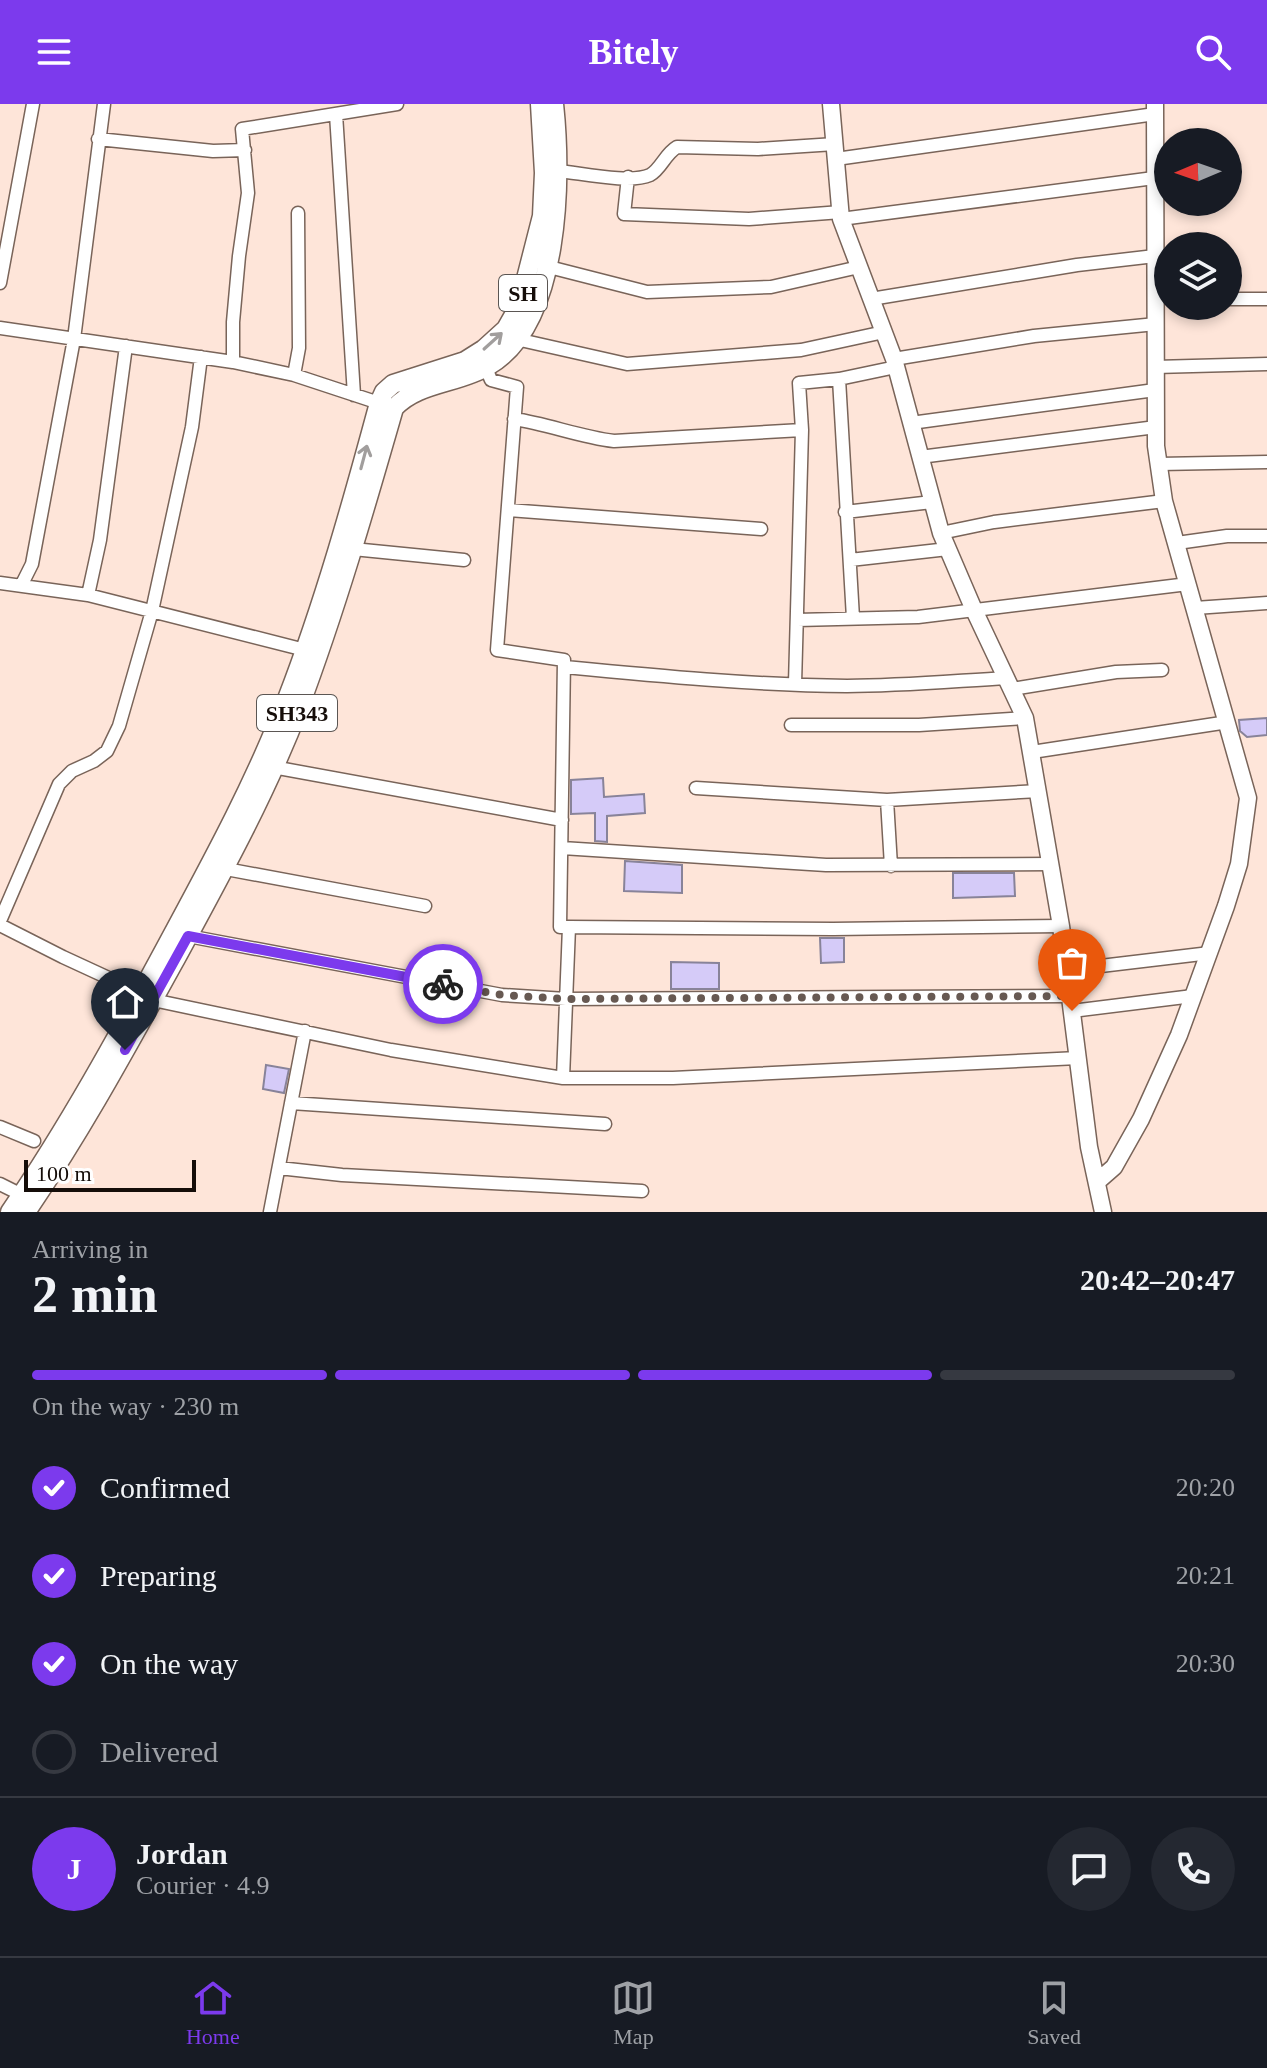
<!DOCTYPE html>
<html lang="en">
<head>
<meta charset="utf-8">
<style>
  body { margin:0; font-family:"Times New Roman",serif; background:#242831; color:#f1f3f6; height:100vh; display:flex; flex-direction:column; font-size:30px; white-space:nowrap }
  * { box-sizing:border-box; margin:0 }
  p { font-size:26px; color:#9ea1a6 }
  .icon { flex:none; width:44px; height:44px; fill:none; stroke:currentColor; stroke-width:2; stroke-linecap:round; stroke-linejoin:round }
  .map { position:relative; height:1108px; overflow:hidden }
  .panel { display:flex; flex-direction:column; background:#171b24; flex:1 }
  .panel>* { flex:none }
  .needle { width:52px; rotate:268deg }
  .tools { position:absolute; left:1154px; top:24px; display:grid; gap:16px }
  .tools a { display:grid; place-items:center; width:88px; height:88px; border-radius:50%; background:#171b24; box-shadow:0 4px 12px #0003; font-size:40px }
  .scale { position:absolute; left:24px; bottom:20px; width:172px; box-sizing:border-box; padding-left:8px; border:4px solid #150d09; border-top:0; font-size:22px; line-height:28px; white-space:nowrap; color:#150d09; -webkit-text-stroke:6px #fff; paint-order:stroke }
  .pin { position:absolute; display:grid; place-items:center; width:68px; height:68px; color:#fff; margin:-82px -34px; border-radius:50% 50% 50% 0; rotate:-45deg; box-shadow:0 0 8px #0007 }
  .pin .icon { rotate:45deg }
  .courier { position:absolute; display:grid; place-items:center; width:80px; height:80px; margin:-40px; border:6px solid #7c3aed; border-radius:50%; background:#fff; color:#222; box-shadow:0 2px 10px #0007 }
  .overview em { font-style:normal; font-weight:600 }
  .overview div { display:flex; flex-direction:column-reverse }
  .overview { display:flex; align-items:center; justify-content:space-between; height:136px; padding:0 32px }
  h1 { font-size:52px; font-weight:600; line-height:60px }
  .bar { display:grid; grid-template-columns:repeat(4,1fr); gap:12px 8px; align-content:center; height:96px; padding:0 32px }
  .bar i { height:10px; border-radius:6px; background:#363941 }
  .bar .selected { background:#7c3aed }
  .bar p { grid-column:span 4 }
  .line { display:flex; align-items:center; gap:20px; padding:0 32px; border-top:2px solid #363941 }
  .line div { flex:1 }
  .round { display:grid; place-items:center; flex:none; width:84px; height:84px; border-radius:42px; background:#242831 }
  ol { padding:0 32px; list-style:none }
  li { display:flex; align-items:center; gap:24px; height:88px }
  li p { margin-inline-start:auto }
  li .icon { padding:8px; border-radius:50%; background:#7c3aed; color:#fff; stroke-width:4 }
  li:last-child { color:#9ea1a6 }
  li i { width:44px; height:44px; border:4px solid #363941; border-radius:50% }
  header { display:flex; justify-content:space-between; align-items:center; height:104px; padding:0 32px; background:#7c3aed; color:#fff; font-size:36px; font-weight:600 }
  .menu { display:flex; justify-content:space-around; align-items:center; height:112px; border-top:2px solid #363941; background:#171b24; font-size:22px; color:#9ea1a6 }
  .menu a { display:grid; justify-items:center; gap:4px }
  .menu .selected { color:#7c3aed }
  .map>svg:first-child { display:block }
  .building { fill:#d5cbf8; stroke:#888399; stroke-width:2 }
  .lines { fill:none; stroke-linecap:round; stroke-linejoin:round }
  .street-casing { stroke:#796459; stroke-width:15 }
  .secondary-casing { stroke:#796459; stroke-width:19 }
  .primary-casing { stroke:#796459; stroke-width:21 }
  .street { stroke:#fff; stroke-width:12 }
  .secondary { stroke:#fff; stroke-width:16 }
  .primary { stroke:#fff; stroke-width:18 }
  .oneway { stroke:#a19e9d }
  .done { stroke:#675952; stroke-width:8; stroke-dasharray:0 14.4 }
  .route { stroke:#7c3aed; stroke-width:10 }
  .labels { text-anchor:middle; stroke-width:6; stroke-linejoin:round; paint-order:stroke }
  .shield { fill:#fff; stroke:#5b5653; stroke-width:2 }
  .shield-label { font-size:22px; font-weight:bold; fill:#150d09 }
</style>
</head>
<body>
<header><svg class="icon" aria-label="menu" viewBox="0 0 24 24"><path d="M4 6h16M4 12h16M4 18h16"/></svg>Bitely<svg class="icon" aria-label="search" viewBox="0 0 24 24"><circle cx="10" cy="10" r="6"/><path d="M15 15l6 6"/></svg></header>
<div class="map">
<svg width="1267" height="1108" viewBox="0 0 1267 1108">
  <rect width="100%" height="100%" fill="#fee5d9"/>
  <path class="building" d="M1267 614V631L1247 633 1240 627 1239 616Z
    M603 674 604 693 644 690 645 709 607 712V738L595 737V709L571 710V676Z
    M625 757 682 761V789L624 787Z
    M953 769H1014L1015 792 953 794Z
    M820 834H844V858L821 859Z
    M671 858 719 859V885H671Z
    M266 961 289 965 284 989 263 985Z"/>
  <g class="lines">
    <defs>
      <path id="street" d="M336 10 354 291
        M98 35 213 47 245 46
        M836 55 1155 10
        M559 67C581 69 630 80 650 71 661 65 665 50 677 43L758 45 835 40
        M628 73 624 110 749 115 841 108
        M841 115 1154 74
        M549 163 647 188 771 183 859 163
        M0 179 33 0
        M871 195 1077 161 1155 152
        M1228 195H1267
        M0 224 233 258 294 271 379 299
        M516 235 627 260 801 246 884 228
        M894 255 1034 232 1156 220
        M233 258V218L239 152 248 89 242 25 397 0
        M1155 263 1267 260
        M486 264 491 276 517 283 497 546 564 556 560 823H569L563 974
        M294 271 299 244 298 109
        M839 275 853 514
        M514 315C548 320 580 333 614 337L802 326
        M911 319 1155 286
        M920 353 1156 323
        M1159 360 1267 358
        M508 406 761 425
        M845 408 932 398
        M941 429 994 418 1164 397
        M1177 439 1227 432H1267
        M353 445 464 456
        M850 456 948 445
        M0 479 88 491 309 547
        M22 480 32 460 74 235 104 0
        M88 491 100 436 126 242
        M1195 504 1267 499
        M797 516 918 513 1188 480
        M565 563C659 572 753 581 847 582 900 582 954 577 1007 574
        M795 580 802 326 799 279 839 275 896 263
        M1012 585 1116 568 1162 566
        M791 621H919L1025 614
        M1032 648 1228 618
        M273 663 562 716
        M696 684 887 696 1039 687
        M887 696 891 762
        M562 744 826 761 1051 760
        M226 765 425 802
        M0 817 59 680 72 667 94 657 107 647 119 622 152 507 192 323 201 253
        M0 821 63 853 141 889
        M569 823 833 825 1061 822
        M188 832 502 891 566 895 1070 892
        M1067 866 1210 849
        M153 896 391 946 563 974H673L1078 954
        M1072 907 1193 892
        M291 999 605 1020
        M0 1023 34 1037
        M279 1064 342 1071 642 1087
        M0 1080 22 1091
        M270 1108 305 927"/>
      <path id="secondary" d="M831 0 841 115 894 255 941 429 974 506 1025 614 1061 822 1089 1043 1103 1108
        M1098 1077 1114 1063 1141 1015 1179 931 1226 802 1239 760 1248 694 1164 397 1156 342 1155 0"/>
      <path id="primary" d="M10 1108C68 1023 118 932 167 841 210 761 254 681 287 595 324 499 352 399 379 299L384 288 393 280 465 257 484 245 506 225 519 202 542 112 544 69 540 0
        M26 1108C81 1028 127 943 174 858 219 775 265 692 299 604 336 505 365 405 394 304 418 278 458 280 488 262 561 220 562 74 554 0"/>
    </defs>
    <use href="#street" class="street-casing"/>
    <use href="#secondary" class="secondary-casing"/>
    <use href="#primary" class="primary-casing"/>
    <use href="#street" class="street"/>
    <use href="#secondary" class="secondary"/>
    <use href="#primary" class="primary"/>
  </g>
  <defs><path id="oneway-shaft" d="M-6 0H5M1.5-3L5.5 0L1.5 3" fill="none" stroke-width="1.6" stroke-linecap="round" stroke-linejoin="round" transform="scale(2)"/></defs>
  <g class="oneway">
    <use href="#oneway-shaft" transform="translate(493 237) rotate(-42)"/>
    <use href="#oneway-shaft" transform="translate(364 353) rotate(-75)"/>
  </g>
  <g class="lines">
    <path class="done" d="M443 880 502 891 566 895 1070 892 1072 907"/>
    <path class="route" d="M125 946 188 832 443 880"/>
  </g>
  <g class="labels">
    <g class="shield">
      <rect x="499" y="171" width="48" height="36" rx="6"/>
      <rect x="257" y="591" width="80" height="36" rx="6"/>
    </g>
    <g class="shield-label">
      <text x="523" y="197">SH</text>
      <text x="297" y="617">SH343</text>
    </g>
  </g>
</svg>
<div class="tools">
<a><svg class="needle" viewBox="-14 -14 28 28"><path d="M0-13l5 13h-10z" fill="#e53935"/><path d="M0 13l5-13h-10z" fill="#9ea1a6"/></svg></a>
<a><svg class="icon" aria-label="layers" viewBox="0 0 24 24"><path d="M12 4l9 5-9 5-9-5zM3 14l9 5 9-5"/></svg></a>
</div>
<div class="scale">100 m</div>
<div class="pin" style="left:1072px;top:907px;background:#ea580c"><svg class="icon" aria-label="bag" viewBox="0 0 24 24"><path d="M5 8h14l-1 12H6zM9 8a3 3 0 0 1 6 0"/></svg></div>
<div class="pin" style="left:125px;top:946px;background:#1f2937"><svg class="icon" aria-label="home" viewBox="0 0 24 24"><path d="M3 11l9-7 9 7M6 9v11h12V9"/></svg></div>
<div class="courier" style="left:443px;top:880px"><svg class="icon" aria-label="bike" viewBox="0 0 24 24"><circle cx="6" cy="16" r="4"/><circle cx="18" cy="16" r="4"/><path d="M6 16l4-8h5l3 8M10 8l3 8H6M13 5h3"/></svg></div>
</div>
<section class="panel">
<div class="overview"><div><h1>2 min</h1><p>Arriving in</p></div><em>20:42–20:47</em></div>
<div class="bar"><i class="selected"></i><i class="selected"></i><i class="selected"></i><i></i><p>On the way · 230 m</p></div>
<ol>
<li><svg class="icon" aria-label="check" viewBox="0 0 24 24"><path d="M5 12l5 5 9-10"/></svg>Confirmed<p>20:20</p></li>
<li><svg class="icon" aria-label="check" viewBox="0 0 24 24"><path d="M5 12l5 5 9-10"/></svg>Preparing<p>20:21</p></li>
<li><svg class="icon" aria-label="check" viewBox="0 0 24 24"><path d="M5 12l5 5 9-10"/></svg>On the way<p>20:30</p></li>
<li><i></i>Delivered</li>
</ol>
<div class="line" style="height:144px"><b class="round" style="background:#7c3aed;color:#fff">J</b><div><b>Jordan</b><p>Courier · 4.9</p></div><a class="round"><svg class="icon" aria-label="chat" viewBox="0 0 24 24"><path d="M4 5h16v11H9l-5 4z"/></svg></a><a class="round"><svg class="icon" aria-label="phone" viewBox="0 0 24 24"><path d="M5 4h4l2 5-3 2q2 4 5 5l2-3 5 2v4C11 20 4 13 5 4z"/></svg></a></div>
</section>
<nav class="menu">
<a class="selected"><svg class="icon" aria-label="home" viewBox="0 0 24 24"><path d="M3 11l9-7 9 7M6 9v11h12V9"/></svg>Home</a>
<a><svg class="icon" aria-label="map" viewBox="0 0 24 24"><path d="M3 6l6-2 6 2 6-2v14l-6 2-6-2-6 2zM9 4v14M15 6v14"/></svg>Map</a>
<a><svg class="icon" aria-label="saved" viewBox="0 0 24 24"><path d="M7 4h10v16l-5-4-5 4z"/></svg>Saved</a>
</nav>
</body>
</html>
